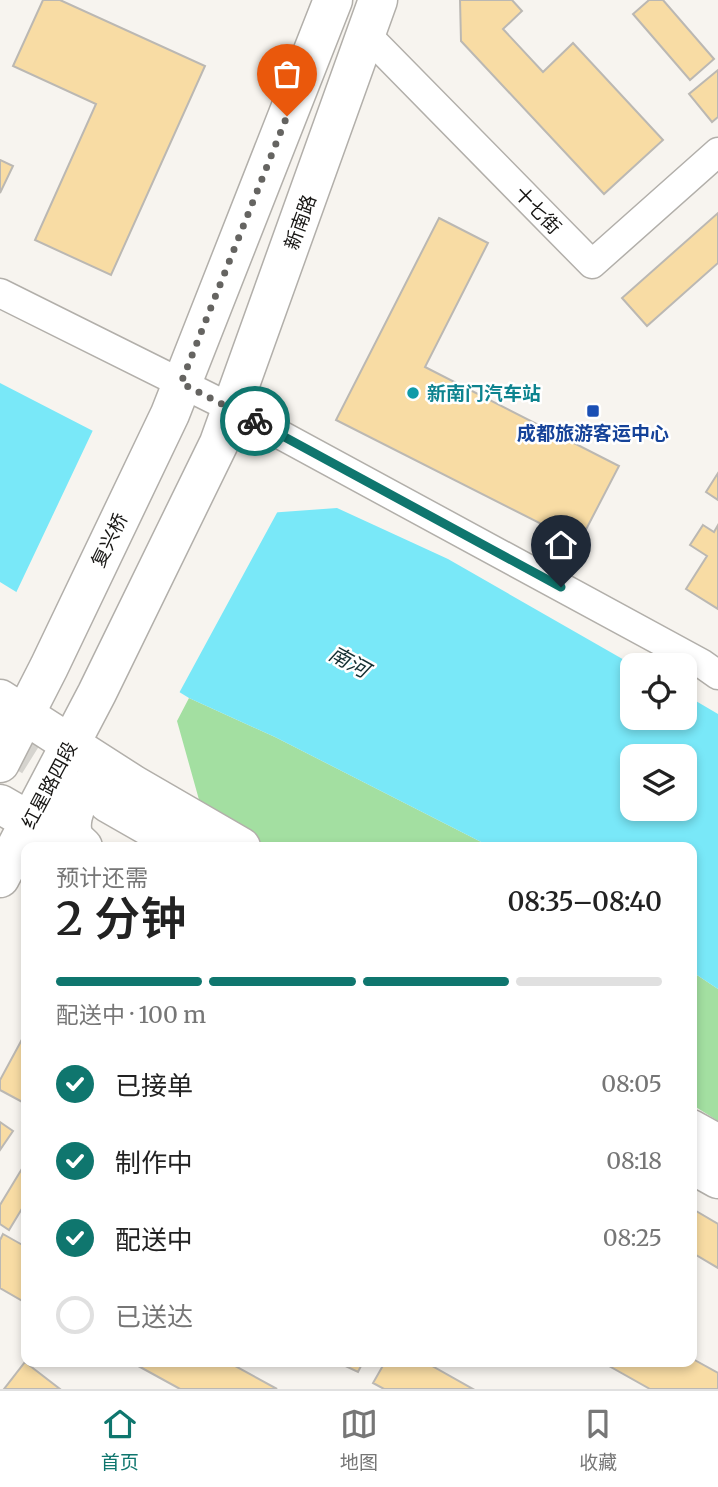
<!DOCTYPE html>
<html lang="zh">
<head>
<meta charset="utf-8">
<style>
  body { margin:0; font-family:Merriweather,"Noto Sans SC",serif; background:#f6f6f6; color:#222; height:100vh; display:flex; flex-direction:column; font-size:26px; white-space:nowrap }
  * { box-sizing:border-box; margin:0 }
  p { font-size:23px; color:#767676 }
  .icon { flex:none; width:38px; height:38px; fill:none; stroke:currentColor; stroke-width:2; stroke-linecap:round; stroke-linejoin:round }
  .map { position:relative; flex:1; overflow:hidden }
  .details { position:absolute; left:21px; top:842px; width:676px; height:525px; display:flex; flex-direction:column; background:#fff; border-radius:14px; box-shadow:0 4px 10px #0003 }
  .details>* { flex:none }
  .controls { position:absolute; left:620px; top:653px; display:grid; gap:14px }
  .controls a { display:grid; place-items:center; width:77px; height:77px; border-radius:14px; background:#fff; box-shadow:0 4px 10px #0003; font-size:35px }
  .pin { position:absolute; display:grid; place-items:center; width:60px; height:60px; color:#fff; margin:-72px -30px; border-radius:50% 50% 50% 0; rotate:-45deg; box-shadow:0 0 7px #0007 }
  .pin .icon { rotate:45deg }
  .courier { position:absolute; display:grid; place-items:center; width:70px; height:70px; margin:-35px; border:5px solid #0f766e; border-radius:50%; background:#fff; color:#222; box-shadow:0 2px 9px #0007 }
  .overview em { font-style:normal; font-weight:600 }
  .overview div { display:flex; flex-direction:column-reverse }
  .overview { display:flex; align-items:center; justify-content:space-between; height:119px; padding:0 35px }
  h1 { font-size:46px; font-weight:600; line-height:52px }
  .bar { display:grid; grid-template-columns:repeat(4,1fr); gap:10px 7px; align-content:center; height:84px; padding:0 35px }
  .bar i { height:9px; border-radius:5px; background:#e0e0e0 }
  .bar .current { background:#0f766e }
  .bar p { grid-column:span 4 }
  ol { padding:0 35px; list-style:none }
  li { display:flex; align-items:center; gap:21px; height:77px }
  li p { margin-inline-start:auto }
  li .icon { padding:7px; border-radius:50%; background:#0f766e; color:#fff; stroke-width:4 }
  li:last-child { color:#767676 }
  li i { width:38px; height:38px; border:4px solid #e0e0e0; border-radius:50% }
  .tabs { display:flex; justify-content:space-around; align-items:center; height:98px; border-top:2px solid #e0e0e0; background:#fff; font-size:19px; color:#767676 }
  .tabs a { display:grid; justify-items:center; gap:4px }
  .tabs .current { color:#0f766e }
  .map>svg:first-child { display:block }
  .green { fill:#a3dfa1 }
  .water { fill:#79e8f8; fill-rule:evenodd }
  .pier { fill:#f7f4ef }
  .building { fill:#f8dca4; stroke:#bbb8b3; stroke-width:2 }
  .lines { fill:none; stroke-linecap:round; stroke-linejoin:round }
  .secondary-tunnel { stroke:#d5d3ce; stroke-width:38; stroke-dasharray:38 19; stroke-linecap:butt }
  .street-casing { stroke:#b2afaa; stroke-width:31 }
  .secondary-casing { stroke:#b2afaa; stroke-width:41 }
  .primary-casing { stroke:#b2afaa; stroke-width:41 }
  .street { stroke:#fff; stroke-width:28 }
  .secondary { stroke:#fff; stroke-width:38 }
  .primary { stroke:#fff; stroke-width:38 }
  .done { stroke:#656461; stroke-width:7; stroke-dasharray:0 12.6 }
  .route { stroke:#0f766e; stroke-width:9 }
  .culture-dot { fill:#0f9aa8; stroke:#fff; stroke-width:2.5 }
  .transit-dot { fill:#1a4fb4; stroke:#fff; stroke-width:2.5 }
  .labels { text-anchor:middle; stroke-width:5; stroke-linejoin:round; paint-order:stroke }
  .street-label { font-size:19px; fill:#171614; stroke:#fff }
  .culture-label { font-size:19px; font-weight:bold; fill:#0d838f; stroke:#fff; text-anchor:start }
  .transit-label { font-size:19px; font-weight:bold; fill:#164399; stroke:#fff }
  .water-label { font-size:21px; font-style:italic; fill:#142e31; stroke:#fff }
</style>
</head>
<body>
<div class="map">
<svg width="718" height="1389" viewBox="0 0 718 1389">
  <rect width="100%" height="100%" fill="#f7f4ef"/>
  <path class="green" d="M189 698 275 737 491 847H260L203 814 177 721Z
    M691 971 718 989V1121L691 1104Z"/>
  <path class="water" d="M0 383 254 514 337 508 448 559 633 665 632 718H684V694L718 714V989L691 971V847H491L275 737 189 698 0 582ZM632 756H684V808H632Z"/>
  <path class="pier" d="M94 428 254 511 279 509 178 695 15 595Z"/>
  <path class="building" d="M43 0H60L205 66 111 275 35 240 96 104 13 66Z
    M460 0H512L522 11 503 29 543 72 573 43 663 140 604 194 461 41Z
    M649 0H663L714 59 690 80 633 14Z
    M718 70V117L712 122 689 94Z
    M0 160 13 166 0 193Z
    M718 213V263L647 326 622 298Z
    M439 218 488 243 425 367 619 466 579 543 336 420Z
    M718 473V500L706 492Z
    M703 525 714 532 718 525V609L686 589 707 556 690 545Z
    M26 1032V1104L0 1090V1080Z
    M0 1122 13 1131 0 1150Z
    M26 1162V1202L9 1230 0 1224V1205Z
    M691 1208 718 1224V1268L691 1252Z
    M3 1234 26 1247V1303L0 1288V1240Z
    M691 1358 718 1373V1389H650L602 1362H691Z
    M25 1362 60 1389H4Z
    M131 1362H228L277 1389H180Z
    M337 1362H363L358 1372Z
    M385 1362H425L473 1389H384L373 1383Z"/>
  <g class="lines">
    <path class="secondary-tunnel" d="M0 737 85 790"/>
    <defs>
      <path id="street" d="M366 34 592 264 718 152
        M0 293 233 409 701 663 718 675"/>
      <path id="secondary" d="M0 699 134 785 241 847
        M108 803 185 847
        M0 804 59 838
        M83 847C79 843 74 839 73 834 67 815 85 778 107 777 115 777 127 783 134 785
        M691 1129 718 1144
        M691 1164 718 1179"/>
      <path id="primary" d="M0 763 49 667 170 414 333 0
        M0 878 97 693 219 443 378 0"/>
    </defs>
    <use href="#street" class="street-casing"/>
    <use href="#secondary" class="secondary-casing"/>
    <use href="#primary" class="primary-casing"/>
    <use href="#street" class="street"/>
    <use href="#secondary" class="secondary"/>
    <use href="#primary" class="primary"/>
  </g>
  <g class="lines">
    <path class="done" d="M255 421 181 383 287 116"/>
    <path class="route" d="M255 421 561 587"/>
  </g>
  <circle class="culture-dot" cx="413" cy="393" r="7"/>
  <rect class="transit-dot" x="586" y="404" width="14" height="14" rx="3.5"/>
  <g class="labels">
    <g class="street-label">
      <text transform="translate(538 210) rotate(46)" y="7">十七街</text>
      <text transform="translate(300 222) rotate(-70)" y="7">新南路</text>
      <text transform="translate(109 540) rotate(-64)" y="7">复兴桥</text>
      <text transform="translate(49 785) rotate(-62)" y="7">红星路四段</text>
    </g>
    <g class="culture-label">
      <text x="427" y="400">新南门汽车站</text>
    </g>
    <g class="transit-label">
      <text x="593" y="440">成都旅游客运中心</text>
    </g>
    <g class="water-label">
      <text transform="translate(349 662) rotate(29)" y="7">南河</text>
    </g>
  </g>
</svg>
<div class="controls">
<a><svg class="icon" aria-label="locate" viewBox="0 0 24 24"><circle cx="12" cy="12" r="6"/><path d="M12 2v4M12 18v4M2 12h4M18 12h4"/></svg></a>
<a><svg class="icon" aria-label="layers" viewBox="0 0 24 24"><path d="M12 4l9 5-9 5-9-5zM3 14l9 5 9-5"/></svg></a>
</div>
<div class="pin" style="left:287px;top:116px;background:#ea580c"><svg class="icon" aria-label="bag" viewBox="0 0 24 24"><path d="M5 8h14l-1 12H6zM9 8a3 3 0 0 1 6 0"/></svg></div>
<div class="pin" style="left:561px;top:587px;background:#1f2937"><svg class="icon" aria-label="home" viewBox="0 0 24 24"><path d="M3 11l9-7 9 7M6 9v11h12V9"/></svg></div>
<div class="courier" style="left:255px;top:421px"><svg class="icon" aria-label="bike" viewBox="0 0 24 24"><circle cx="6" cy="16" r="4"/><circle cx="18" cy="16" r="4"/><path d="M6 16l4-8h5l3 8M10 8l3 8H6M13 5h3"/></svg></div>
<section class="details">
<div class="overview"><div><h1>2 分钟</h1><p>预计还需</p></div><em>08:35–08:40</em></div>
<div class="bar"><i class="current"></i><i class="current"></i><i class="current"></i><i></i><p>配送中 · 100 m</p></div>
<ol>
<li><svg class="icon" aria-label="check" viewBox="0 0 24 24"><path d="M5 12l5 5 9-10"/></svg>已接单<p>08:05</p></li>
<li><svg class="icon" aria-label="check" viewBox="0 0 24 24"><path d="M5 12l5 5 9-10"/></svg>制作中<p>08:18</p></li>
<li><svg class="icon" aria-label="check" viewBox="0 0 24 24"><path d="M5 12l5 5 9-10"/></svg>配送中<p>08:25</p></li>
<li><i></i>已送达</li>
</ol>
</section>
</div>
<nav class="tabs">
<a class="current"><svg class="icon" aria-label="home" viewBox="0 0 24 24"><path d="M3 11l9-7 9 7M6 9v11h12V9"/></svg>首页</a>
<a><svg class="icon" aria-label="map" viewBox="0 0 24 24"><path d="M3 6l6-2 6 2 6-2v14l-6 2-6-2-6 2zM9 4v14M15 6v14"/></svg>地图</a>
<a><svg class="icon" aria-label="saved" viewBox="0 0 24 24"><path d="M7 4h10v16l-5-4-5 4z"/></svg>收藏</a>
</nav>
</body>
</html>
